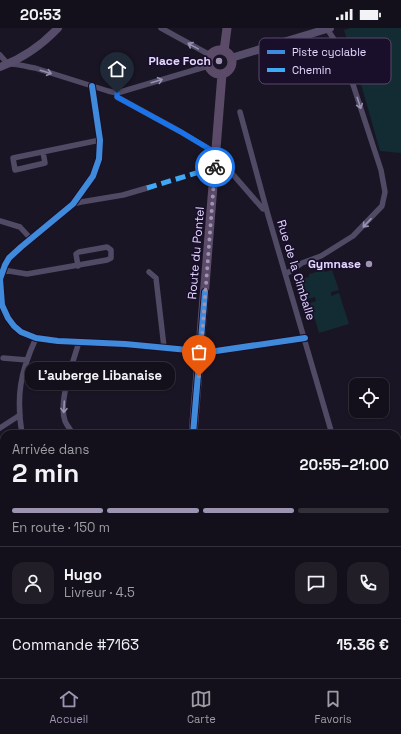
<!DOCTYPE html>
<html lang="fr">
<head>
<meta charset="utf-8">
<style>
  body { margin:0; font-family:"Space Grotesk",sans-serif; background:#211e28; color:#f1f3f6; height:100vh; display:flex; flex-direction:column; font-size:15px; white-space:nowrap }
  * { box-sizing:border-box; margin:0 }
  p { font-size:13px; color:#9d9da3 }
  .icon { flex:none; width:22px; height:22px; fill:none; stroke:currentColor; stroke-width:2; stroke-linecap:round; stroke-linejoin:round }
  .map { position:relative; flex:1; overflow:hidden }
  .panel { position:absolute; left:0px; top:402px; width:401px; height:248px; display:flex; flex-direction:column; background:#14101b; border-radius:12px 12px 0 0; box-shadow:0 1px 3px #0004,0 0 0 1px #33303a }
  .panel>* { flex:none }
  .buttons { position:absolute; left:349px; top:350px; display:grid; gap:8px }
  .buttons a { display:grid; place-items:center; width:40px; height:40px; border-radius:8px; background:#14101b; box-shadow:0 1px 3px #0004,0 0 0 1px #33303a; font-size:20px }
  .pin { position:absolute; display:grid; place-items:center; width:34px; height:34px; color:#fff; margin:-41px -17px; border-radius:50% 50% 50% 0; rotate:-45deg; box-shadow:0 0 4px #0007 }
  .pin .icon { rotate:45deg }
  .courier { position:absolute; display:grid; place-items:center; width:40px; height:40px; margin:-20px; border:3px solid #1a73e8; border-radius:50%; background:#fff; color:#222; box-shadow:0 1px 5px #0007 }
  .bubble { position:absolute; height:28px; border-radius:12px; background:#14101b; box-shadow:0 1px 3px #0004,0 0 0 1px #33303a; font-size:13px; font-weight:700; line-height:28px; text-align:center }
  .overview em { font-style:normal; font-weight:700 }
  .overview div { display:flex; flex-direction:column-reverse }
  .overview { display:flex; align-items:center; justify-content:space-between; height:68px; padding:0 12px }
  h1 { font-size:26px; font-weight:700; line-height:30px }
  .bar { display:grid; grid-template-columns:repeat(4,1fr); gap:6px 4px; align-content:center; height:48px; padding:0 12px }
  .bar i { height:5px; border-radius:3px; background:#33303a }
  .bar .active { background:#9d94b2 }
  .bar p { grid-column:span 4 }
  .line { display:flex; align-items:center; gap:10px; padding:0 12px; border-top:1px solid #33303a }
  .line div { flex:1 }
  .round { display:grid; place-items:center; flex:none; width:42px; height:42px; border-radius:12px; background:#211e28 }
  .status { display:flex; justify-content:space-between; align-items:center; height:28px; padding:0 20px; background:#14101b; direction:ltr }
  .status svg { height:11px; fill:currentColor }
  .tabs { display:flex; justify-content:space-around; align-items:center; height:56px; border-top:1px solid #33303a; background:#14101b; font-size:11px; color:#9d9da3 }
  .tabs a { display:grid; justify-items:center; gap:2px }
  .tabs .active { color:#9d94b2 }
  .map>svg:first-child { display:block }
  .green { fill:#132b32 }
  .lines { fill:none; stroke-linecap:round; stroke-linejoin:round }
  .street { stroke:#504a65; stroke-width:5.5 }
  .secondary { stroke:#564d6a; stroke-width:8 }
  .primary { stroke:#5b4b69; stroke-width:9 }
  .quiet { stroke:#3fa9f5; stroke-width:5; stroke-dasharray:10 5; stroke-linecap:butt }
  .cycleway-casing { stroke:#190f2a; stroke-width:8 }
  .cycleway { stroke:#408adc; stroke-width:6 }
  .oneway { stroke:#9a91b2 }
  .done { stroke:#9d94b2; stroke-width:4; stroke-dasharray:0 7.2 }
  .route { stroke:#1a73e8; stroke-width:5 }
  .poi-dot { fill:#9d94b2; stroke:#190f2a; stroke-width:1.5 }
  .labels { text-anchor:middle; stroke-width:3.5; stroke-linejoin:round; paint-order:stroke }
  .poi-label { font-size:12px; font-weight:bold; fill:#e4d8ff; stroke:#190f2a; text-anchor:end }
  .street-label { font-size:12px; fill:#e4d8ff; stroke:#190f2a }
  .key { fill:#190f2a; stroke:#564b6a; stroke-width:1 }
  .key-label { font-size:11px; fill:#e4d8ff }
</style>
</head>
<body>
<div class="status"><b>20:53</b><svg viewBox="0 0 49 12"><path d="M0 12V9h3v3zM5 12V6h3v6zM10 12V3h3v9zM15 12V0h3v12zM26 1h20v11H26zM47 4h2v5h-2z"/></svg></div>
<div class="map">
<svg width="401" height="650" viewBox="0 0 401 650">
  <rect width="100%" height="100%" fill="#1a1524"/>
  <path class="green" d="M350 0H401V125L380 123 361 56 344 2Z
    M324 242 325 244 332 242 339 262 331 264V268L339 265 349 296 319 305 310 275 316 273 315 269 308 271 302 251 309 249V246Z
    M397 521H401V590L397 577Z
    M4 628V646H29L17 650H0V630Z
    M397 641 400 650H257V646H397Z
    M100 646H161L160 650H99Z"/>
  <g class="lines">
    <path class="street" d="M161 0 210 27
      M0 27 8 36C18 35 25 39 35 40L108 63 117 65 208 38
      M92 58 100 112 99 131 93 148 73 176 21 219 9 230 5 237 0 251 2 277 8 290 14 298 21 304 36 310 58 313 125 316 209 324 305 310
      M117 65V69L181 104 216 125
      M240 84 268 187 332 406
      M43 124 45 135 15 142 13 130 100 112
      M216 130 223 135 263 181 266 180
      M73 176 81 174 123 167 147 160
      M0 193 20 199 31 211
      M3 242 27 246 107 232 111 230V222L107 219 79 224 76 226 78 238
      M149 244 156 250 164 319
      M286 246 302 235 321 228 353 208 382 178 385 164 381 142 344 29 340 20 327 1
      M3 330 27 332
      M0 400 20 387
      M22 406C16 368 20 345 36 310
      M73 406C71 402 67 398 65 393 58 374 73 334 79 314
      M0 412 4 414
      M0 477 4 475
      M0 571 4 568
      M0 594 4 602
      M397 616 401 628
      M0 623 4 621"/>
    <path class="secondary" d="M231 30 330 0
      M0 39C21 31 42 17 58 0"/>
    <path class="primary" d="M208 34a12 12 0 1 1 24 0a12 12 0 1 1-24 0Z
      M224 23 227 0
      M193 406 222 46
      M173 650 174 646"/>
    <path class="quiet" d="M147 160 206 142H215"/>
    <defs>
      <path id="cycleway" d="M92 58 100 112 99 131 93 148 73 176 21 219 9 230 5 237 0 251 2 277 8 290 14 298 21 304 36 310 58 313 125 316 209 324 305 310
        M193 406 205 264"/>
    </defs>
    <use href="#cycleway" class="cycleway-casing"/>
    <use href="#cycleway" class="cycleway"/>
  </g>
  <defs><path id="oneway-shaft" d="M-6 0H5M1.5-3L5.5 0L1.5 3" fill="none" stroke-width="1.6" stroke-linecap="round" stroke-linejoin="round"/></defs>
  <g class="oneway">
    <use href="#oneway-shaft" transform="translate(193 18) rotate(-151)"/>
    <use href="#oneway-shaft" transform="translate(46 44) rotate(17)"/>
    <use href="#oneway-shaft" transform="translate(157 53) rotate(-17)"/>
    <use href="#oneway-shaft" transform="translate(359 75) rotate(72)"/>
    <use href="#oneway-shaft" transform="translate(367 195) rotate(133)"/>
    <use href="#oneway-shaft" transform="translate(64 379) rotate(93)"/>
  </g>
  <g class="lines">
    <path class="done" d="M199 348 215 139"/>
    <path class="route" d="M117 65V69L181 104 216 125 215 139"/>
  </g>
  <g class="poi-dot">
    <circle cx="219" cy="33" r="4"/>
    <circle cx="369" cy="236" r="4"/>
  </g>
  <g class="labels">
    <g class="poi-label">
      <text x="211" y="37">Place Foch</text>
      <text x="361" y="240">Gymnase</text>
    </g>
    <g class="street-label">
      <text transform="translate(196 225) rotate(-85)" y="4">Route du Pontel</text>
      <text transform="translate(296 242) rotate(73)" y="4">Rue de la Cimballe</text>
    </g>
  </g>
  <rect x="259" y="10" width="132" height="46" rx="6" class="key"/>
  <rect x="267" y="22" width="18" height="4" fill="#408adc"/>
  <rect x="267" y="40" width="18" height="4" fill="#3fa9f5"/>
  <g class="key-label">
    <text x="292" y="28">Piste cyclable</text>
    <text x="292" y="46">Chemin</text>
  </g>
</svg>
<div class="buttons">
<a><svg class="icon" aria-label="locate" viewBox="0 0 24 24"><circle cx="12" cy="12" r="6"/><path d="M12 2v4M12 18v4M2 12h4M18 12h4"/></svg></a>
</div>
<div class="pin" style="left:199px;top:348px;background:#ea580c"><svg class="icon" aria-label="bag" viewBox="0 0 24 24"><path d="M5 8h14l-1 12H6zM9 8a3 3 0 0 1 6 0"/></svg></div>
<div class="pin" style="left:117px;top:65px;background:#1f2937"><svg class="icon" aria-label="home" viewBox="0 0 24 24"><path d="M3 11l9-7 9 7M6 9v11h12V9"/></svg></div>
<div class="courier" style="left:215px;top:139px"><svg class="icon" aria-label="bike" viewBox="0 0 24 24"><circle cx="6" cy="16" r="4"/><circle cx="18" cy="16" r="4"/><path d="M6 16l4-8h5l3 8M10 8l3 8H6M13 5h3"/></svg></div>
<div class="bubble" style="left:25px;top:334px;width:150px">L'auberge Libanaise</div>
<section class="panel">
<div class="overview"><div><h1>2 min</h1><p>Arrivée dans</p></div><em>20:55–21:00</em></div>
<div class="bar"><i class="active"></i><i class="active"></i><i class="active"></i><i></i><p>En route · 150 m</p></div>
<div class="line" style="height:72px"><a class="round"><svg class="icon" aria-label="person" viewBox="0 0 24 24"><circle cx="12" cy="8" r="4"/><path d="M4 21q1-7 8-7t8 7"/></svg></a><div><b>Hugo</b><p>Livreur · 4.5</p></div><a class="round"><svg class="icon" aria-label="chat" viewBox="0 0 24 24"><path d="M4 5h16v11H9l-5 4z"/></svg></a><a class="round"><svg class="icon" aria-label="phone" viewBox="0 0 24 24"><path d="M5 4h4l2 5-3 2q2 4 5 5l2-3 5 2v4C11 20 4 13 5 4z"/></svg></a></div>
<div class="line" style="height:52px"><div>Commande #7163</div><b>15.36 €</b></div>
</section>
</div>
<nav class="tabs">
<a class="active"><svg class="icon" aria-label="home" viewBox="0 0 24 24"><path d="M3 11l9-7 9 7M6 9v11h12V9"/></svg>Accueil</a>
<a><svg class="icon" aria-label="map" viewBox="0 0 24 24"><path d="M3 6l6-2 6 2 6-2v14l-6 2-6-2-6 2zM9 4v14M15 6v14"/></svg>Carte</a>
<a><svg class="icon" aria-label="saved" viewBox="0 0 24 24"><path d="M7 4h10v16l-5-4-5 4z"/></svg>Favoris</a>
</nav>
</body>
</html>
